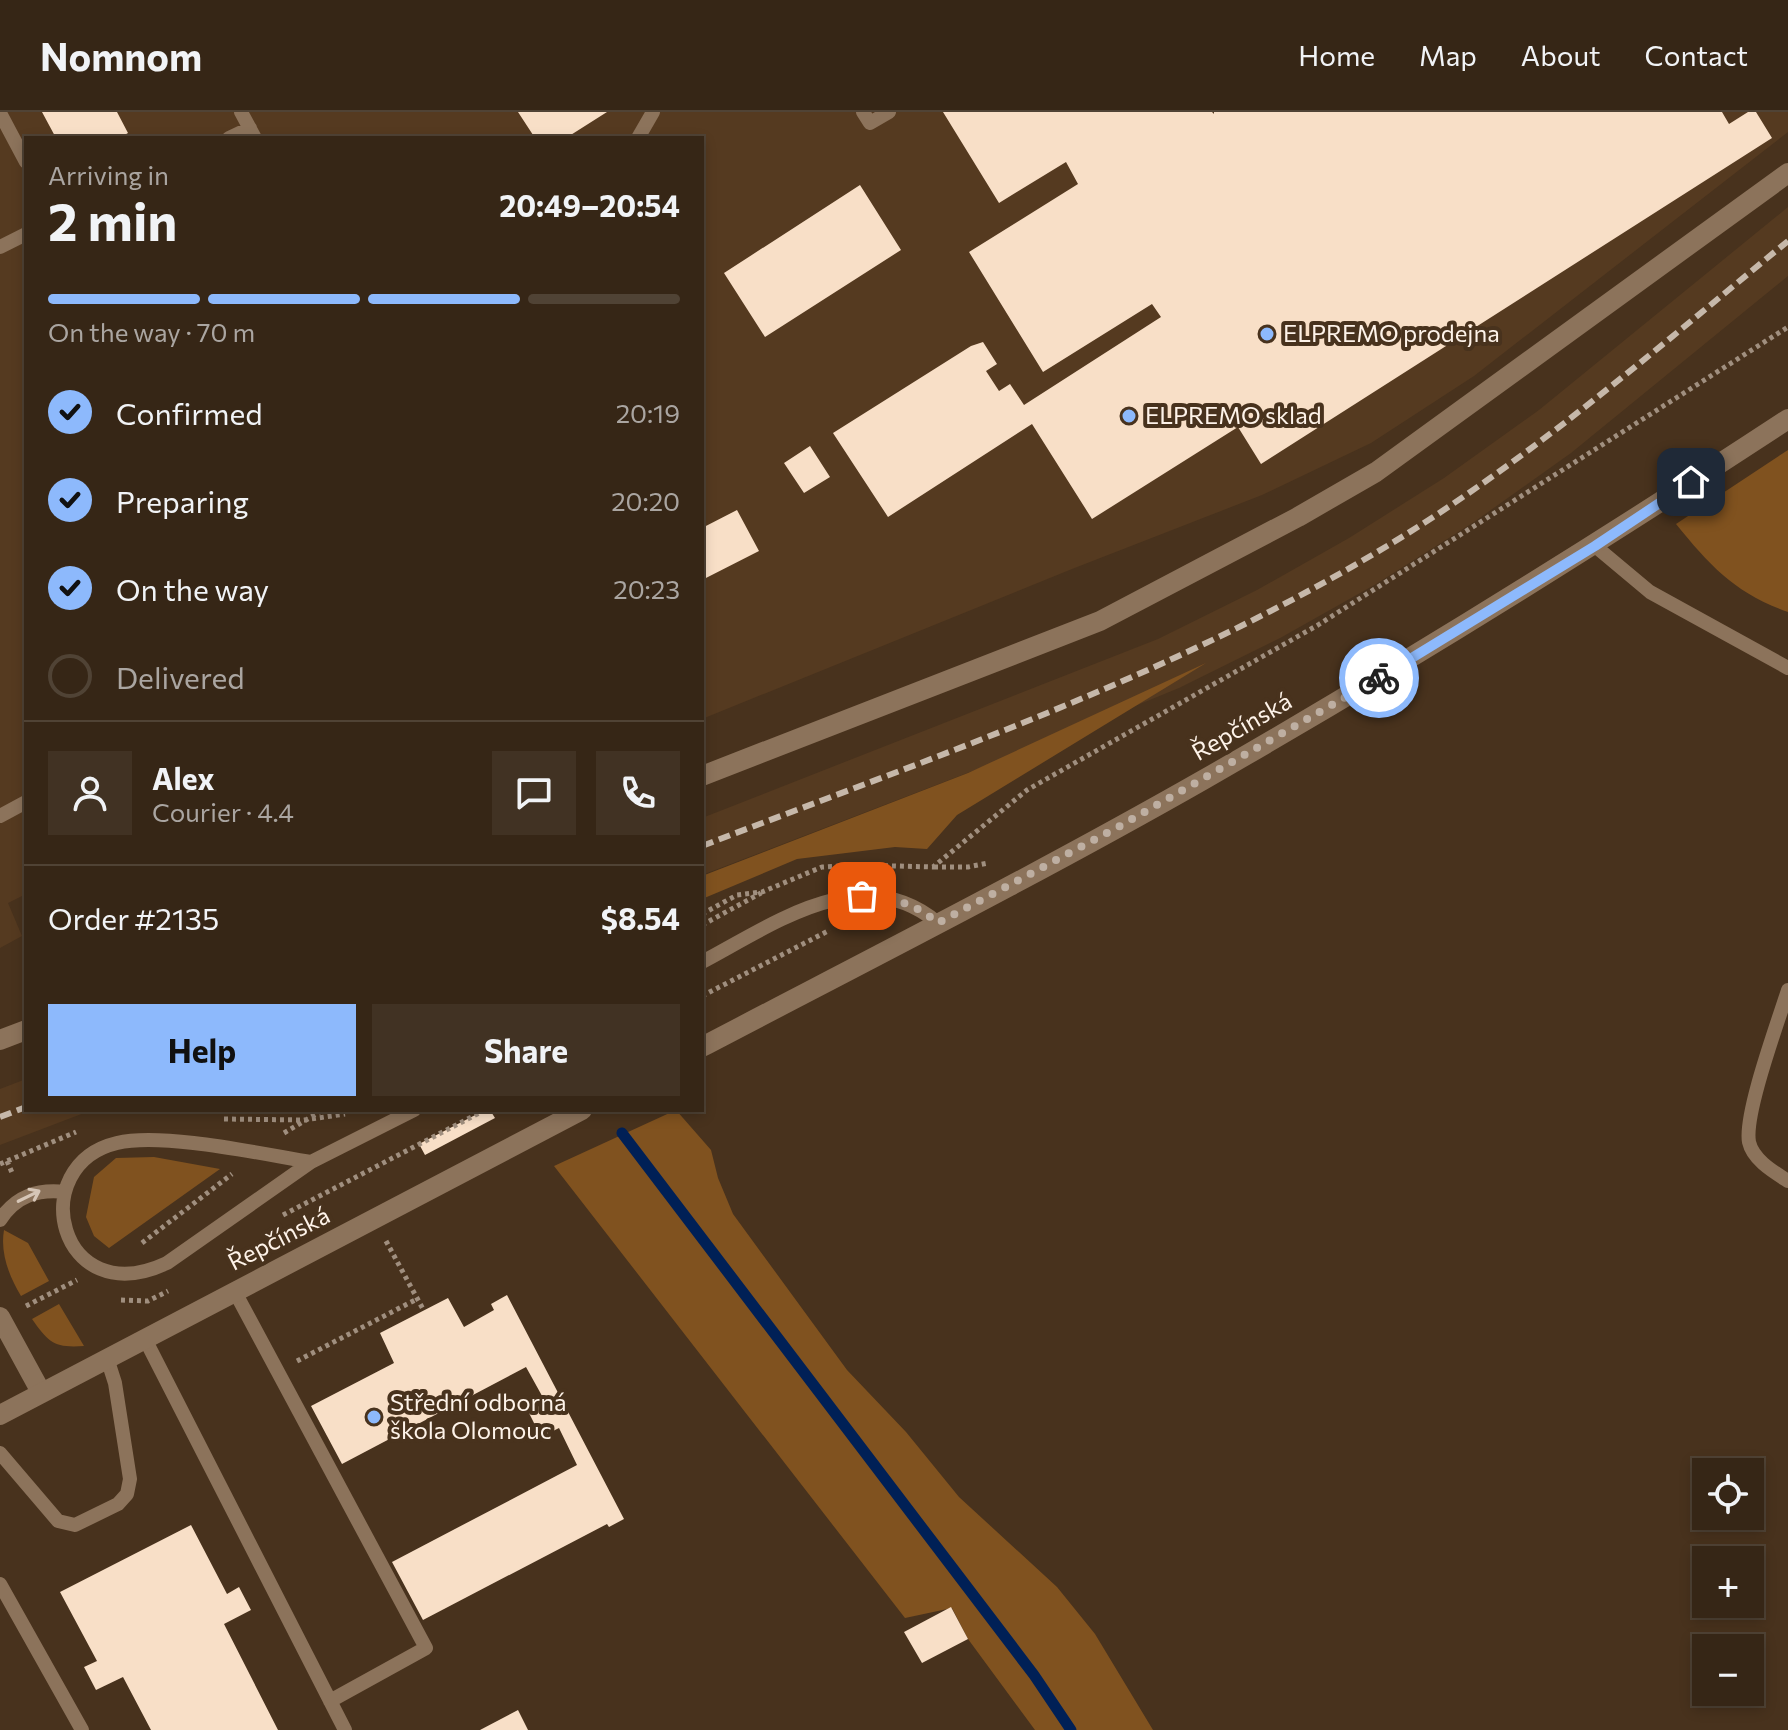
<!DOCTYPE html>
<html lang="en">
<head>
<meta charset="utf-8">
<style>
  body { margin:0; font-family:Commissioner,sans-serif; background:#413223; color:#f1f3f6; height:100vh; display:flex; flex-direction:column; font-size:30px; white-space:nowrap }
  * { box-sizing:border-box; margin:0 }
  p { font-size:26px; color:#aaa5a1 }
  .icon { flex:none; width:44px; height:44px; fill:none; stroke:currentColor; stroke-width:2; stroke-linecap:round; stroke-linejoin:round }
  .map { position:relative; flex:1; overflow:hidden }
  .side { position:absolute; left:24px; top:24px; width:680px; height:976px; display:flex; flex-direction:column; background:#362616; border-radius:0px; box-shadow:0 4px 12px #0003,0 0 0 2px #504335 }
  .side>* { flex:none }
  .tools { position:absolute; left:1692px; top:1346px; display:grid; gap:16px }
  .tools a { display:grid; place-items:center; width:72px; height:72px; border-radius:0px; background:#362616; box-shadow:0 4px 12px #0003,0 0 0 2px #504335; font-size:40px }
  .pin { position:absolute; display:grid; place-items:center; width:68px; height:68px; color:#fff; margin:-34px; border-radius:16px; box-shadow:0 4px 12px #0006 }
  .courier { position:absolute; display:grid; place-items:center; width:80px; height:80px; margin:-40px; border:6px solid #8db9fc; border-radius:50%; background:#fff; color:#222; box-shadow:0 2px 10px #0007 }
  .headline em { font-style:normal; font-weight:700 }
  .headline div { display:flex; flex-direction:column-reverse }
  .headline { display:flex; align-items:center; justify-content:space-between; height:136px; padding:0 24px }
  h1 { font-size:52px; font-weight:700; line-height:60px }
  .bar { display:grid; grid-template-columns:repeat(4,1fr); gap:12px 8px; align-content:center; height:96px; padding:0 24px }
  .bar i { height:10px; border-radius:6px; background:#504335 }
  .bar .on { background:#8db9fc }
  .bar p { grid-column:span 4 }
  .line { display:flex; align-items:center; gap:20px; padding:0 24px; border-top:2px solid #504335 }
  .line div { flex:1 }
  .round { display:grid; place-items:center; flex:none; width:84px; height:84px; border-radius:0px; background:#413223 }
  ol { padding:0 24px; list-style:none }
  li { display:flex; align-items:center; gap:24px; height:88px }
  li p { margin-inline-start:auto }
  li .icon { padding:8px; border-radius:50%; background:#8db9fc; color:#111; stroke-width:4 }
  li:last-child { color:#aaa5a1 }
  li i { width:44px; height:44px; border:4px solid #504335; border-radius:50% }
  .button { display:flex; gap:16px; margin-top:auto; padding:16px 24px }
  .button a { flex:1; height:92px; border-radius:0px; background:#8db9fc; color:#111; font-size:32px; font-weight:700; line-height:92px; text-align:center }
  .button a+a { background:#413223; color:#f1f3f6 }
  header { display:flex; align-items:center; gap:48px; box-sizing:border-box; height:112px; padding:0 40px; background:#362616; border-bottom:2px solid #504335 }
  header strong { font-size:38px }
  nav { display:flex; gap:44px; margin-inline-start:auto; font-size:28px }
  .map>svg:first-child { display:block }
  .built { fill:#553a20 }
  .green { fill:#80521f }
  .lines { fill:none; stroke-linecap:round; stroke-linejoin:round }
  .stream { stroke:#002056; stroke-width:11 }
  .building { fill:#f8dfc7 }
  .path { stroke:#a08f7f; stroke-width:5; stroke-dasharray:4 4; stroke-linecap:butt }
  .service { stroke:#8c735b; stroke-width:14 }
  .minor { stroke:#8c735b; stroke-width:20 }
  .tertiary { stroke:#8c735b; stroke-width:20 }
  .rail { stroke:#c6b8aa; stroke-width:6; stroke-dasharray:12 6; stroke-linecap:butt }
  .oneway { stroke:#d6c6b7 }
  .done { stroke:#beafa2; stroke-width:8; stroke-dasharray:0 14.4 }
  .route { stroke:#8db9fc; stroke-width:10 }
  .poi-dot { fill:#8db9fc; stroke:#48321d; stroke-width:3 }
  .labels { text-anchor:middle; stroke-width:8; stroke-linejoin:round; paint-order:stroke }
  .poi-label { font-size:24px; fill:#fef3e9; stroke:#48321d; text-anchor:start }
  .street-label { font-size:24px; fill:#fef3e9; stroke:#48321d }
</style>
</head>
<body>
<header>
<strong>Nomnom</strong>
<nav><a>Home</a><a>Map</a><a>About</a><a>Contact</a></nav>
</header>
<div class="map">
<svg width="1788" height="1618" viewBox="0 0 1788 1618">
  <rect width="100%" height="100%" fill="#48321d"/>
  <path class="built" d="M0 0H1788V20L1474 264 1371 331 1262 383 1072 457 702 607V26H26V782L8 791 22 824 0 836Z
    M1788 95V164L1571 341 1474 410 1376 472 1282 525 1179 576 1035 635 702 763V706L1158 527 1257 478 1349 426 1444 366 1539 298Z
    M26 967V998H92L0 1033V977Z"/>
  <path class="green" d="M1788 338V500C1735 481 1711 455 1676 412Z
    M1206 551 957 703 927 737 895 735 797 747 702 787V764L968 661Z
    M676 998 711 1038 718 1066 733 1102 847 1258 906 1320 959 1385 1057 1475 1095 1522 1153 1618H1035L968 1527 952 1496 905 1506 554 1054Z
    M154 1045 220 1057 109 1136 94 1124 86 1105 94 1065 116 1046Z
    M4 1118 28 1131 49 1169 21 1184C9 1164 0 1141 4 1118Z
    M59 1192 84 1234C54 1236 49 1231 32 1207Z"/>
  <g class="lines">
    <path class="stream" d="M622 1021 1034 1563 1071 1618"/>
  </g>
  <path class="building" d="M42 0H117L128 21 119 26H56Z
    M518 0H607L566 26H535Z
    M943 0H1212L1214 2V0H1722L1729 12 1748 0H1756L1772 26 1261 352 1238 315 1092 407 1032 312 888 405 833 321 971 234 983 230 997 252 986 259 999 279 1010 272 1024 293 1161 205 1152 192 1043 260 969 140 1078 72 1066 50 999 91Z
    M860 73 901 138 765 225 724 161Z
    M810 334 830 365 804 381 784 351Z
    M737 398 759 439 702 468V416Z
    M485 998H490L495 1006 425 1043 419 1032Z
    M507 1183 624 1407 609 1415 607 1412 423 1508 392 1450 577 1353 559 1316 541 1325 528 1299 546 1291 526 1255 342 1352 311 1294 394 1251 380 1221 448 1186 464 1215 494 1198 491 1192Z
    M191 1413 227 1482 239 1475 251 1498 224 1512 278 1618H151L123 1565 96 1578 84 1555 97 1549 60 1480Z
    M951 1495 968 1527 922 1551 904 1520Z
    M518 1598 528 1618H480Z"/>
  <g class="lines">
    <path class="path" d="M934 755H968L988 751
      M702 802 737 783 762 780 822 755 858 753 933 755 1027 678 1318 513 1788 215
      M702 813 761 781
      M702 884 830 818
      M224 1007 304 1008 345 1002
      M284 1021 323 998
      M7 1049 13 1063
      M0 1052 76 1020
      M283 1103 485 998
      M386 1129 424 1199
      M142 1131 232 1062
      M121 1188 148 1189 168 1179
      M26 1194 77 1168
      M297 1249 417 1187"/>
    <path class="service" d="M241 0 255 26
      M863 0 870 11 889 0
      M0 1 26 50
      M229 26 250 16
      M638 26 653 0
      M0 135 26 122
      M1595 434 1650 480 1788 556
      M0 704 26 690
      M702 850C774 812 862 747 938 811
      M1788 878C1778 910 1744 1002 1749 1030 1753 1048 1774 1060 1788 1069
      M311 1050C262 1042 162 1020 117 1031 24 1053 58 1202 167 1151L311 1050 414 998
      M0 1108C16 1084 37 1077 65 1080
      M235 1180 426 1536 330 1589
      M145 1227 345 1618
      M0 1341 58 1409 75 1413 118 1392 127 1382 130 1367 115 1271 107 1246
      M0 1472 82 1618"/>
    <path class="minor" d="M702 664 1100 509 1298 405 1376 360 1788 61
      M0 928 26 918
      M0 1205 41 1280"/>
    <path class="tertiary" d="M702 935C870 847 1038 762 1203 668 1402 554 1596 433 1788 307
      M0 1303 582 998"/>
    <path class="rail" d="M702 734C925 648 1153 571 1360 450 1515 361 1650 242 1788 129
      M0 1005 26 995"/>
  </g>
  <defs><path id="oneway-shaft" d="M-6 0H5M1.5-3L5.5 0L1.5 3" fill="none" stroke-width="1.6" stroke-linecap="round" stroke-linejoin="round" transform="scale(2)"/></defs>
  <use class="oneway" href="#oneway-shaft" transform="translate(29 1084) rotate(-26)"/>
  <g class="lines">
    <path class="done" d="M862 784C893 786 914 791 938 811L1120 714 1379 566"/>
    <path class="route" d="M1379 566 1595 434 1691 370"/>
  </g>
  <g class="poi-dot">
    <circle cx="1267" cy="222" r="8"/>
    <circle cx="1129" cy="304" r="8"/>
    <circle cx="374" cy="1305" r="8"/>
  </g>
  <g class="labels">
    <g class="poi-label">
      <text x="1283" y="230">ELPREMO prodejna</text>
      <text x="1145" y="312">ELPREMO sklad</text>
      <text x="390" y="1299">Střední odborná<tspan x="390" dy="28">škola Olomouc</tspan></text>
    </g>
    <g class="street-label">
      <text transform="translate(1242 615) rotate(-30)" y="8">Řepčínská</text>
      <text transform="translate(279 1127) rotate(-27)" y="8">Řepčínská</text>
    </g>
  </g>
</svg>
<div class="tools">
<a><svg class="icon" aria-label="locate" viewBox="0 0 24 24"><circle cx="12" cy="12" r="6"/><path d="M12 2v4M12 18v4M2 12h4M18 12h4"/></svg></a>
<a>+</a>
<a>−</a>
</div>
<div class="pin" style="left:862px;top:784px;background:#ea580c"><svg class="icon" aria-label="bag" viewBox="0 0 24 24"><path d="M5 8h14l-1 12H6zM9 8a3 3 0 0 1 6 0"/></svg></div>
<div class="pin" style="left:1691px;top:370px;background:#1f2937"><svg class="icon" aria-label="home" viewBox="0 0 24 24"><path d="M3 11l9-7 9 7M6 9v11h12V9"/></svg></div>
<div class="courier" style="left:1379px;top:566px"><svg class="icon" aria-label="bike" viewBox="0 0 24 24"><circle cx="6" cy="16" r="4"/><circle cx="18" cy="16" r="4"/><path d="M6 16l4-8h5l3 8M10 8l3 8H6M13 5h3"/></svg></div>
<section class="side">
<div class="headline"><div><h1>2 min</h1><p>Arriving in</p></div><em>20:49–20:54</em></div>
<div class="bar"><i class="on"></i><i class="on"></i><i class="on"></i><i></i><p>On the way · 70 m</p></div>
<ol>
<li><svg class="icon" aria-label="check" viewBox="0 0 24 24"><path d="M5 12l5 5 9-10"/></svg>Confirmed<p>20:19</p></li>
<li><svg class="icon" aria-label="check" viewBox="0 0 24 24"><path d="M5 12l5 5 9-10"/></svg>Preparing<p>20:20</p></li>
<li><svg class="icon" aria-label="check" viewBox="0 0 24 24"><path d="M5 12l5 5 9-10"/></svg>On the way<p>20:23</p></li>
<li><i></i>Delivered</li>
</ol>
<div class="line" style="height:144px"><a class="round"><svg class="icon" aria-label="person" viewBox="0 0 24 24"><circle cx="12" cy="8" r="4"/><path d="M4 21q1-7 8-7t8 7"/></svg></a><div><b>Alex</b><p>Courier · 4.4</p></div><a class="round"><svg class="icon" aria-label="chat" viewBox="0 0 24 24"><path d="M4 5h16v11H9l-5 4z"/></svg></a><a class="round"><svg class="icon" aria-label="phone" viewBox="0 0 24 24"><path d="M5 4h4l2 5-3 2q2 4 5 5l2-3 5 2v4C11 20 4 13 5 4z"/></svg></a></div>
<div class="line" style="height:104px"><div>Order #2135</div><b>$8.54</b></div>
<div class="button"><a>Help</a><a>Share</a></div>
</section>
</div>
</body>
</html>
